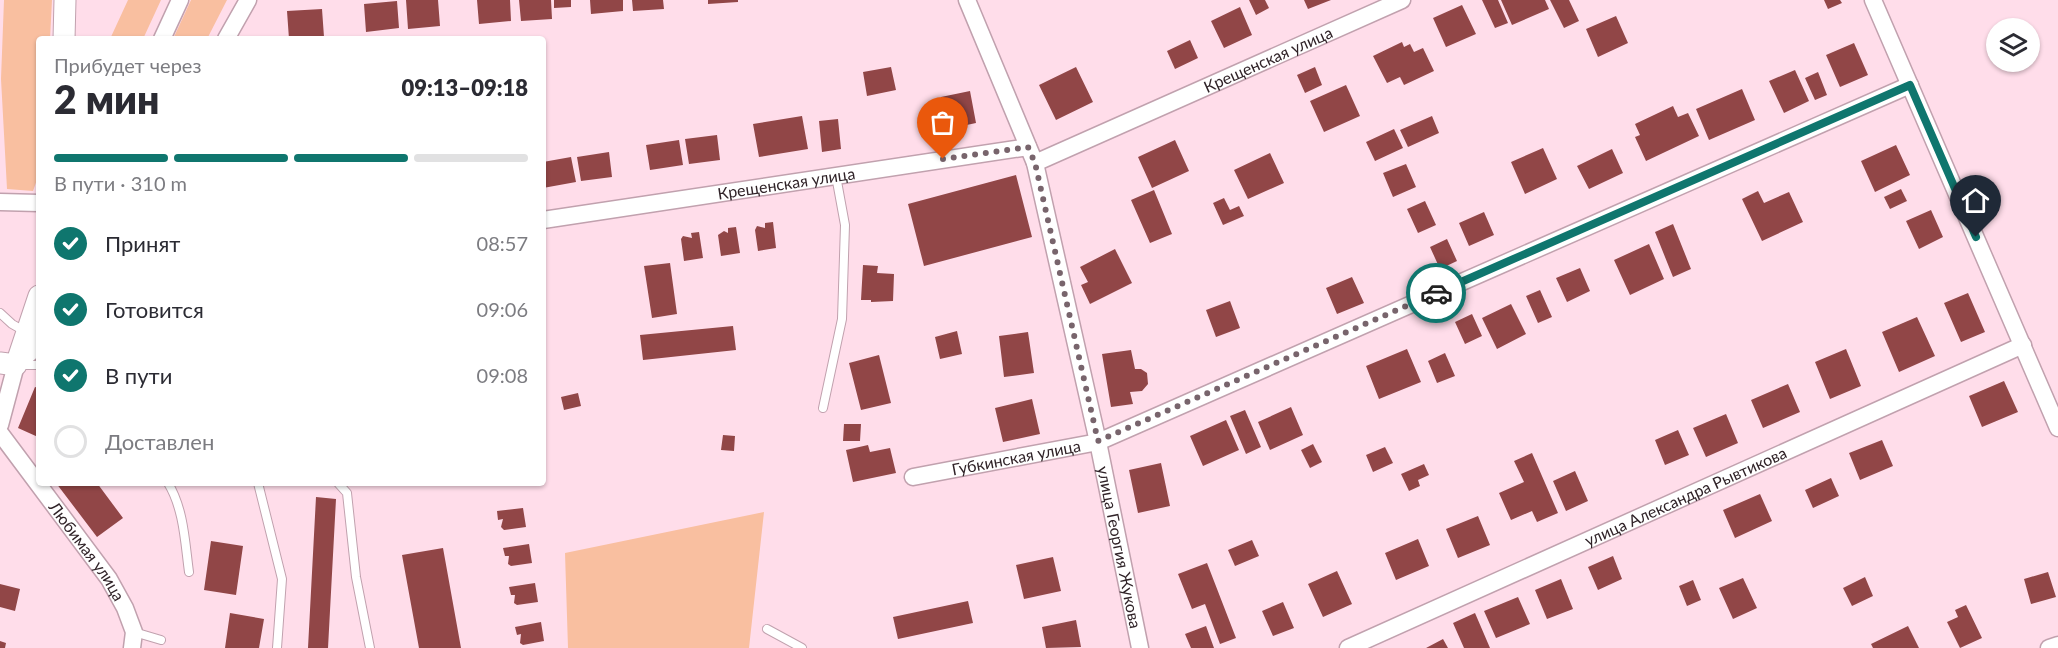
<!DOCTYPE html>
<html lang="ru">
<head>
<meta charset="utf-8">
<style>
  body { margin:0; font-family:Lato,sans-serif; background:#f7f7f7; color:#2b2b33; height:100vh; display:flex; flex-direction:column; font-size:22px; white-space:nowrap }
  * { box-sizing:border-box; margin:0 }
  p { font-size:20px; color:#7c7c81 }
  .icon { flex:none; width:33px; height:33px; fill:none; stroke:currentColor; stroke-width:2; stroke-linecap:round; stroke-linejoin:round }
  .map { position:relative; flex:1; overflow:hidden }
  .drawer { position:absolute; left:36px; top:36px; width:510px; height:450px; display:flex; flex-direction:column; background:#fff; border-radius:6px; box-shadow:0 2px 4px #0004 }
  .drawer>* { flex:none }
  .tools { position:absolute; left:1986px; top:18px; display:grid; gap:12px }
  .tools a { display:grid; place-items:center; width:54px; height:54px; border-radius:50%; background:#fff; box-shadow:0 2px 4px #0004; font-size:30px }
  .pin { position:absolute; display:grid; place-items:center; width:51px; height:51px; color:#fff; margin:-62px -26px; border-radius:50% 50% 50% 0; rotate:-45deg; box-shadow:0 0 6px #0007 }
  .pin .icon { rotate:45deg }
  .courier { position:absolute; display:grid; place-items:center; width:60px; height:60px; margin:-30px; border:4px solid #0f766e; border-radius:50%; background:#fff; color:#222; box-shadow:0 2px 8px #0007 }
  .overview em { font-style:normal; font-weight:800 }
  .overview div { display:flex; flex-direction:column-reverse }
  .overview { display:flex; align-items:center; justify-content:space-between; height:102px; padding:0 18px }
  h1 { font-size:39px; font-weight:800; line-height:45px }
  .bar { display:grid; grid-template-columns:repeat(4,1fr); gap:9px 6px; align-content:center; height:72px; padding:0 18px }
  .bar i { height:8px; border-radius:4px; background:#e1e1e2 }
  .bar .current { background:#0f766e }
  .bar p { grid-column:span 4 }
  ol { padding:0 18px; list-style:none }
  li { display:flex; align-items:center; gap:18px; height:66px }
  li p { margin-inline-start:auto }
  li .icon { padding:6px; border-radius:50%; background:#0f766e; color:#fff; stroke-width:4 }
  li:last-child { color:#7c7c81 }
  li i { width:33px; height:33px; border:3px solid #e1e1e2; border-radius:50% }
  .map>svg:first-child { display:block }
  .green { fill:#f9bfa0 }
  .building { fill:#914647 }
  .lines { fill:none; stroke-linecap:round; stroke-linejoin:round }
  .service-casing { stroke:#c1a1ae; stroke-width:10 }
  .minor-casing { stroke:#c1a1ae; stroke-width:19 }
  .tertiary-casing { stroke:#c1a1ae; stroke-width:23 }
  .service { stroke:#fff; stroke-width:8 }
  .minor { stroke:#fff; stroke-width:16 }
  .tertiary { stroke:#fff; stroke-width:21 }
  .done { stroke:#78646c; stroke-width:6; stroke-dasharray:0 10.8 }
  .route { stroke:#0f766e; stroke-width:8 }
  .labels { text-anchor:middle; stroke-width:6; stroke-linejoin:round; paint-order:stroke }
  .street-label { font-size:16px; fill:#302328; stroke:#fff }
</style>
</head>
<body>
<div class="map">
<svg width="2058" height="648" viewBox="0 0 2058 648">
  <rect width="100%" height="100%" fill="#ffddea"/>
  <path class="green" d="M4 0H52L50 39H39V174L33 191 7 189 1 79Z
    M128 0H161L143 39H110Z
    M191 0H227L207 39H173Z
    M764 512 749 648H568L565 553Z"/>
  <path class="building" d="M406 0H438L440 26 408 29Z
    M477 0H510L511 21 479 24Z
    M519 0H551L552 19 521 21Z
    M554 0H571V7L554 8Z
    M590 0H623V11L591 14Z
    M632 0H663L664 9 633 11Z
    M708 0H738V2L708 4Z
    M1249 0H1265L1269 8 1256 15Z
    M1304 0H1331L1308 9Z
    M1482 0H1498L1508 23 1495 28Z
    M1501 0H1545L1549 9 1512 25Z
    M1550 0H1569L1579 21 1564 28Z
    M1824 0H1840L1842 3 1828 9Z
    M397 1 399 28 366 32 364 4Z
    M1462 5 1476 34 1446 47 1433 18Z
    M1240 7 1252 35 1224 48 1211 21Z
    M322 9 324 37 289 39 287 11Z
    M1616 16 1628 43 1598 57 1586 29Z
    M1190 40 1198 58 1175 69 1167 51Z
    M1402 42 1404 47 1410 44 1414 52 1423 48 1434 71 1404 85 1400 77 1387 83 1373 56Z
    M1854 43 1868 75 1840 87 1826 55Z
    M891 67 896 90 867 96 863 72Z
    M1076 67 1093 102 1056 120 1039 85Z
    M1315 67 1322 85 1305 93 1297 75Z
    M1795 70 1809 101 1784 113 1769 81Z
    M1818 72 1827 95 1815 100 1805 78Z
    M1346 85 1360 116 1324 132 1310 101Z
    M1742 89 1755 120 1709 140 1696 109Z
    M970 91 976 123 948 129 941 97Z
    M1673 106 1678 117 1688 113 1699 136 1646 161 1635 137 1640 135 1635 124Z
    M802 116 808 149 759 157 753 124Z
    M1432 116 1439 133 1408 147 1400 130Z
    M838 119 841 149 822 152 819 121Z
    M1394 129 1403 148 1375 161 1366 142Z
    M717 135 720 160 689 164 685 139Z
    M679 140 683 165 650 170 646 145Z
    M1175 140 1189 171 1152 188 1138 157Z
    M1896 145 1910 175 1875 192 1861 161Z
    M1543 148 1557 179 1525 194 1511 162Z
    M1612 149 1623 173 1589 189 1577 166Z
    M609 152 612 177 581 181 577 157Z
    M1270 153 1284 183 1248 199 1234 170Z
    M571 157 576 182 543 188V162Z
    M1406 164 1416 187 1393 197 1383 173Z
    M1016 175 1032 237 924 266 908 204Z
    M1901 189 1907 201 1890 209 1884 197Z
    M1154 190 1172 234 1150 243 1131 200Z
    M1758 191 1764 203 1789 192 1803 222 1762 241 1742 199Z
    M1224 198 1230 210 1239 206 1244 216 1223 225 1213 203Z
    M1425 201 1436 225 1418 233 1407 209Z
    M1931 210 1943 237 1919 249 1906 221Z
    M1484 212 1494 235 1469 246 1459 223Z
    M773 222 776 248 758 251 755 230 757 226 765 228V223Z
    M1673 224 1691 269 1673 277 1655 232Z
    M736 227 740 253 721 256 718 235 724 231 728 233V228Z
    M699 232 703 258 684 261 681 239 683 236 692 238 691 233Z
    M1447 239 1457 261 1440 269 1430 247Z
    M1649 244 1664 279 1630 295 1614 260Z
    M1115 249 1132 283 1090 304 1081 285 1088 282 1080 267Z
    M670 263 677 314 652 318 644 266Z
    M863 265 878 266 877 273 894 274 893 301 871 302V300H861Z
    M1580 268 1590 291 1567 302 1556 278Z
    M1352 277 1364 303 1337 314 1326 288Z
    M1540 290 1552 317 1538 323 1526 296Z
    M1968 293 1985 332 1961 342 1944 303Z
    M1230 301 1240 328 1216 337 1206 310Z
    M1511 304 1526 334 1497 349 1482 318Z
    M1472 314 1482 336 1465 344 1455 322Z
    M1917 317 1935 356 1899 372 1882 332Z
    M733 326 736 350 643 360 640 335Z
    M957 331 962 354 940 359 935 337Z
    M1028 332 1034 373 1004 377 999 336Z
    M1407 349 1421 382 1379 399 1366 366Z
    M1846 349 1861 386 1830 399 1815 362Z
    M1131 350 1135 369H1141L1147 373 1148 384 1142 391 1130 392 1133 404 1111 407 1102 354Z
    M1445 353 1455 376 1437 383 1428 361Z
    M879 355 891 403 861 410 849 363Z
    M2004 381 2018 412 1982 427 1969 396Z
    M1788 384 1800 412 1763 428 1751 400Z
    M35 387 39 388 38 437 18 428Z
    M578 393 581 406 564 410 561 397Z
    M1032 399 1040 434 1003 442 995 408Z
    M1291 407 1303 435 1270 450 1258 422Z
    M1245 410 1261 447 1246 454 1230 416Z
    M1726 414 1738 443 1706 457 1693 428Z
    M1226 420 1239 450 1203 466 1190 436Z
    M844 424H861L860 441H843Z
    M1678 430 1689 455 1665 465 1655 440Z
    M723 435 735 436 734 451 721 450Z
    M1882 440 1893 466 1860 480 1849 453Z
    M1313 444 1322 462 1310 468 1301 450Z
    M868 445 870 452 890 448 896 473 853 482 846 450Z
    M1385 447 1393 463 1373 472 1366 455Z
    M1532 453 1558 513 1537 522 1532 511 1511 520 1499 493 1524 482 1514 461Z
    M1161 463 1170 506 1138 513 1129 470Z
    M1424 464 1429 475 1418 480 1420 486 1409 491 1401 474Z
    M1575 471 1588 501 1566 511 1553 481Z
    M1831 478 1839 496 1813 508 1805 490Z
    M56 483H97L123 518 97 537Z
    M1760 494 1772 521 1735 538 1723 510Z
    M316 497 336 499 328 648H308Z
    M523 508 526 527 504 530 501 527 503 519 498 520 497 511Z
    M1478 516 1490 545 1458 558 1446 529Z
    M1418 539 1429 566 1396 580 1385 553Z
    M1252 540 1259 556 1235 566 1228 550Z
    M211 541 243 546 236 595 204 590Z
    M529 544 532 563 511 566 508 564 509 556H505L503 548Z
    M443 548 461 648H419L402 555Z
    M1613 556 1622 579 1598 590 1588 567Z
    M1053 557 1061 591 1024 599 1016 565Z
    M1207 563 1236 638 1220 644 1205 604 1192 609 1178 574Z
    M1337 571 1352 604 1323 617 1308 584Z
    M2048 572 2056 597 2031 604 2024 579Z
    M1865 577 1873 596 1852 606 1843 588Z
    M1743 578 1757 608 1733 619 1719 588Z
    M1561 579 1573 609 1547 619 1535 590Z
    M1693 580 1701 600 1687 606 1679 586Z
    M535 583 538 602 517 605 514 603 515 595H511L509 587Z
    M0 584 20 589 15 611 0 607Z
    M1518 597 1530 624 1496 638 1484 611Z
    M968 601 973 623 898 639 893 617Z
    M1283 602 1294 628 1273 636 1262 611Z
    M1966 605 1982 638 1960 648 1947 622 1958 617 1955 610Z
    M230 613 264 619 259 648H225Z
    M1475 613 1490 648H1464L1453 623Z
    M1076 620 1081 647 1046 648 1042 627Z
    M541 622 544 641 523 645 520 643 521 634 517 635 515 627Z
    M1206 626 1214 648H1191L1185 634Z
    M1908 626 1919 648H1873L1871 644Z
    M1443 639 1448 648H1426Z
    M0 641 6 643 5 648H0Z"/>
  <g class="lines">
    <defs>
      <path id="service" d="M0 313 12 324 26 332
        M20 365H39
        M823 408 842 319 845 225 836 176
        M168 483C184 509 185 543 189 572
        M258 483 282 579 277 648
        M338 483 347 493 356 577 370 648
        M767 629 802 648
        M134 632 161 640"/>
      <g id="minor">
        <path id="s1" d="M967 0 1035 163 1098 442 1140 648"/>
        <path d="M1873 0 2058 428"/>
        <path d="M162 39 180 0"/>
        <path d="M226 39 248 0"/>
        <path id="s2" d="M1035 163 1402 0"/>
        <path d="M0 202 39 203"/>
        <path id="s3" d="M543 220 1028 147"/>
        <path d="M0 425 16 365 39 345"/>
        <path id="s4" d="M0 433 109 579 125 608 134 632 132 648"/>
        <path id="s5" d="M913 477 1098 442 1910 85"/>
        <path id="s6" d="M1348 648 2023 345"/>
        <path d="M2049 648 2058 645"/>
      </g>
      <path id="tertiary" d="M64 39 65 0
        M0 363 16 365 39 296"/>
    </defs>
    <use href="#service" class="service-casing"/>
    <use href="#minor" class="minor-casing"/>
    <use href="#tertiary" class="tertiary-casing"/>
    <use href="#service" class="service"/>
    <use href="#minor" class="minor"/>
    <use href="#tertiary" class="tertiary"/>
  </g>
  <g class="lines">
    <path class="done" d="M943 159 1028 147 1035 163 1098 441 1436 293"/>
    <path class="route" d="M1436 293 1910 85 1976 237"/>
  </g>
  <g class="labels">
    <g class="street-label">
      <text dy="6" stroke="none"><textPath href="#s2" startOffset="255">Крещенская улица</textPath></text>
      <text dy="6" stroke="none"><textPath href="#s3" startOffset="246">Крещенская улица</textPath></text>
      <text dy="6" stroke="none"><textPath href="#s5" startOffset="105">Губкинская улица</textPath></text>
      <text dy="6" stroke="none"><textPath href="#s6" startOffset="370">улица Александра Рывтикова</textPath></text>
      <text dy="6" stroke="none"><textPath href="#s1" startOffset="570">улица Георгия Жукова</textPath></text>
      <text dy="6" stroke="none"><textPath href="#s4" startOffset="147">Любимая улица</textPath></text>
    </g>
  </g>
</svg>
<div class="tools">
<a><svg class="icon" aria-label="layers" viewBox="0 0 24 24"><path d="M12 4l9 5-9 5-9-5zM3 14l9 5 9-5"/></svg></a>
</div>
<div class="pin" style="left:943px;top:159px;background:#ea580c"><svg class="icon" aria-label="bag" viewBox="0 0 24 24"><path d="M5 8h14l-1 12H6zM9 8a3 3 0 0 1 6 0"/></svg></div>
<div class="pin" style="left:1976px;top:237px;background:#1f2937"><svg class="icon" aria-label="home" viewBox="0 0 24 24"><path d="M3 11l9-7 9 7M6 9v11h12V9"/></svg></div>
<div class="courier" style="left:1436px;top:293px"><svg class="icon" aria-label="car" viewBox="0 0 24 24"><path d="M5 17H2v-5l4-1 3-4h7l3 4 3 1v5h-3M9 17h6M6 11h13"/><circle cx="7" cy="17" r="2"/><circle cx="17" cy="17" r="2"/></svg></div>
<section class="drawer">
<div class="overview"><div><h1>2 мин</h1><p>Прибудет через</p></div><em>09:13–09:18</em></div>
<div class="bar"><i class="current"></i><i class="current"></i><i class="current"></i><i></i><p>В пути · 310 m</p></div>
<ol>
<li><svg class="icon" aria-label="check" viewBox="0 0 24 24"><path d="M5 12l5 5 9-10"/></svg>Принят<p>08:57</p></li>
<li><svg class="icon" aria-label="check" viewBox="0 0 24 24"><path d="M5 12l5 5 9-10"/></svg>Готовится<p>09:06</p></li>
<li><svg class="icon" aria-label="check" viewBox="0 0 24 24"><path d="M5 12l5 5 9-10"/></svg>В пути<p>09:08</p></li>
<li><i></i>Доставлен</li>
</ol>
</section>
</div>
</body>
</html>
